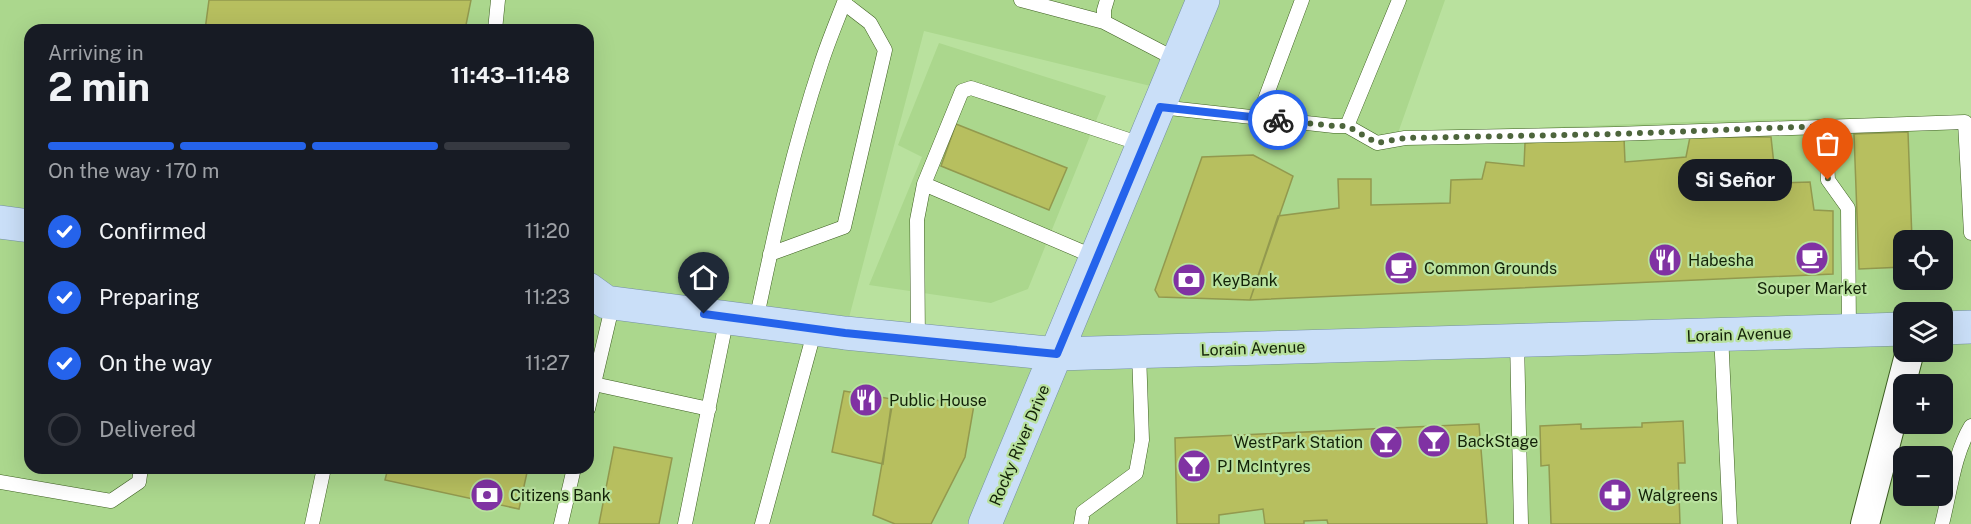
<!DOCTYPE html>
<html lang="en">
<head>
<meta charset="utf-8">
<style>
  body { margin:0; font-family:"Public Sans",sans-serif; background:#242831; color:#f1f3f6; height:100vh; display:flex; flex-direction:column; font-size:22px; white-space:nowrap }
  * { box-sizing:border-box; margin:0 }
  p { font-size:20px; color:#9ea1a6 }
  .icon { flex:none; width:33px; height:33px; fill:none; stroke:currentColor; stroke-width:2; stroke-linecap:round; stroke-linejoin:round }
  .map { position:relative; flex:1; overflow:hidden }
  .details { position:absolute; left:24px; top:24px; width:570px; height:450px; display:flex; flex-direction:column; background:#171b24; border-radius:18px; box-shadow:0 6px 24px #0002 }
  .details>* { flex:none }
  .controls { position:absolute; left:1893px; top:230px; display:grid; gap:12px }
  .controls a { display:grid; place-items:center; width:60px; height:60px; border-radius:12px; background:#171b24; box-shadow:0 6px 24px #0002; font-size:30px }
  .pin { position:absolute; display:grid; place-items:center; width:51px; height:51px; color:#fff; margin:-62px -26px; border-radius:50% 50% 50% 0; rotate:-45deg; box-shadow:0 0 6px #0007 }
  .pin .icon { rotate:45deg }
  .courier { position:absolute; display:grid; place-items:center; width:60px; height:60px; margin:-30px; border:4px solid #2563eb; border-radius:50%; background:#fff; color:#222; box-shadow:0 2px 8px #0007 }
  .bubble { position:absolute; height:42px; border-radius:18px; background:#171b24; box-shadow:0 6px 24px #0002; font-size:20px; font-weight:700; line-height:42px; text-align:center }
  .overview em { font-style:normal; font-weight:700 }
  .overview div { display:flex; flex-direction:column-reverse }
  .overview { display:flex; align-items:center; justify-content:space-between; height:102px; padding:0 24px }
  h1 { font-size:39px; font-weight:700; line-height:45px }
  .bar { display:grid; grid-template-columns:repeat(4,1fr); gap:9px 6px; align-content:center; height:72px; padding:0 24px }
  .bar i { height:8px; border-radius:4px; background:#363941 }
  .bar .selected { background:#2563eb }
  .bar p { grid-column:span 4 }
  ol { padding:0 24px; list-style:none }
  li { display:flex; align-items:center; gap:18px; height:66px }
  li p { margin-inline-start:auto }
  li .icon { padding:6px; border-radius:50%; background:#2563eb; color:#fff; stroke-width:4 }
  li:last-child { color:#9ea1a6 }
  li i { width:33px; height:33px; border:3px solid #363941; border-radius:50% }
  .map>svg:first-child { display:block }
  .built { fill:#abd78d; fill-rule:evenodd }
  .building { fill:#b7bf5f; stroke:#92994e; stroke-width:1.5 }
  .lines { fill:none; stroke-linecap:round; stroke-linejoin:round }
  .lane-casing { stroke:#3e6022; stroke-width:15 }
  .street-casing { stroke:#3e6022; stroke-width:30 }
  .primary-casing { stroke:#738fa1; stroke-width:34 }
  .lane { stroke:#fff; stroke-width:14 }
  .street { stroke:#fff; stroke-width:28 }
  .primary { stroke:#cadff8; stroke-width:33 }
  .done { stroke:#4d653c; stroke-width:6; stroke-dasharray:0 10.8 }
  .route { stroke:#2563eb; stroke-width:8 }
  .labels { text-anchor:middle; stroke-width:4.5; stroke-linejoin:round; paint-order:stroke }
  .poi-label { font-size:16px; fill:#132208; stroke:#b9e19e; text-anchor:start }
  .street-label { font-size:16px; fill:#132208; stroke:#b9e19e }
</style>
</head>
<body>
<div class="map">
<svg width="1971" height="524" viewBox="0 0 1971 524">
  <rect width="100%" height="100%" fill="#b9e19e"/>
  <path class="built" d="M0 0H1203L1167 90 924 31 845 333 588 298V30H30V226L0 222Z
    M1212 0H1445L1398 133 1736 120 1971 116V524H0V227L30 231V468H588V307L1063 363ZM1904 240H1942V279H1904ZM1904 312H1942V351H1904ZM1904 384H1942V423H1904ZM1904 456H1942V495H1904Z
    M939 43 1106 96 1028 289 991 303 869 285 922 157 898 145Z"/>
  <path class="building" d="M209 0H471L465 30H205Z
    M956 124 1067 168 1049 210 941 166Z
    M1908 132 1912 240H1904V267L1859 269 1854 134Z
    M1690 137H1771L1776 183 1810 182 1814 210 1833 211V274L1250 300 1278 216 1339 208 1338 179H1371V205L1450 203 1451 180 1482 179 1486 162 1524 166 1525 143 1624 138 1625 162 1686 157Z
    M1253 155 1293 176 1250 300 1159 297 1155 290 1202 157Z
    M844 391 892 399 883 464 832 452Z
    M894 395 974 405 965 457 931 524H895L873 515Z
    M1683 421 1685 463H1678L1680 524H1551L1549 465 1541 466 1540 426 1581 424V429L1642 427V423Z
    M1479 424 1487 524H1328L1327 520 1304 521V524H1265L1263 509 1219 515V524H1177L1175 438Z
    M614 447 672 458 659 524H599Z
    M388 468H528L519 509 385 480Z"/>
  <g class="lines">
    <defs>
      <path id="lane" d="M1021 0 1104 22
        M1107 0 1104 10V22L1179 61
        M495 30 498 0
        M1160 107 1334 126H1347L1399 0
        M1258 118 1302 0
        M1347 126 1377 143 1405 138 1615 134 1965 122 1971 233
        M1825 126 1828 180 1848 208 1849 330
        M924 184 1097 258
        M770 254 844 227 885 50 870 23 844 3
        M756 321C774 235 793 148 821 64 828 42 837 21 845 0
        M1721 334 1730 524
        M918 340 917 220 924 184 962 91 971 88 1144 145
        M1517 340 1521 524
        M594 384 709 409
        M588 409 613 303
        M0 482 111 501 139 482 141 468
        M312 524 324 468
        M561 524 574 468
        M685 524 727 317
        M762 524 815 329
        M1081 524 1083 512 1136 473 1142 440 1139 352
        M1942 524C1950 493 1954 454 1971 426"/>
      <path id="street" d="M1865 524 1910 351"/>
      <path id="primary" d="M0 222 30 226
        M588 289 606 302 613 303 845 333 1057 354 1904 329
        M1942 328 1971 327
        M985 524 1203 0"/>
    </defs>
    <use href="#lane" class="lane-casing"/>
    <use href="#street" class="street-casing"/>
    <use href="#primary" class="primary-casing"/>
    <use href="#lane" class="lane"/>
    <use href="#street" class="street"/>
    <use href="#primary" class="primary"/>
  </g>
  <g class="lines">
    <path class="done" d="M1278 120 1335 126H1347L1377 143 1405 138 1615 134 1825 126 1828 180"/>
    <path class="route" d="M704 314 845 333 1057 354 1160 107 1278 120"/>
  </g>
  <defs>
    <symbol id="cafe-disc" viewBox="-11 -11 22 22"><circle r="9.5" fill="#8032a3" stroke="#b9e19e"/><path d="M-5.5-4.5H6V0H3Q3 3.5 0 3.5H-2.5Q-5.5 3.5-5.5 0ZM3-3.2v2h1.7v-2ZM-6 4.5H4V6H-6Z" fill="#fff"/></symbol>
    <symbol id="restaurant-disc" viewBox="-11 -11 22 22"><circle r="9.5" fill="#8032a3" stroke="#b9e19e"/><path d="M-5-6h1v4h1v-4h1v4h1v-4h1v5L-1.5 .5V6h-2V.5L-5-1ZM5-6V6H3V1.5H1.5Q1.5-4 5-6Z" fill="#fff"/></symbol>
    <symbol id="bank-disc" viewBox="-11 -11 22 22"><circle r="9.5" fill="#8032a3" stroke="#b9e19e"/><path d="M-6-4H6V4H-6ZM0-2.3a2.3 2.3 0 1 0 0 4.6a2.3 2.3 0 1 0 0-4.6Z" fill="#fff"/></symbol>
    <symbol id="bar-disc" viewBox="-11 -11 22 22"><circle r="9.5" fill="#8032a3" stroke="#b9e19e"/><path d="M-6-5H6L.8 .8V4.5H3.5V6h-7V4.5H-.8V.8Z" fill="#fff"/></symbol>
    <symbol id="pharmacy-disc" viewBox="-11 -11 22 22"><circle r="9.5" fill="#8032a3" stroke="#b9e19e"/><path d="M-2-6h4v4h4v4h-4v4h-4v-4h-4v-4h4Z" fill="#fff"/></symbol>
  </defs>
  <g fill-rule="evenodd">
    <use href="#cafe-disc" x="1793" y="239" width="38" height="38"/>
    <use href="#restaurant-disc" x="1646" y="241" width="38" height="38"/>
    <use href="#cafe-disc" x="1382" y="249" width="38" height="38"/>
    <use href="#bank-disc" x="1170" y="261" width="38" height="38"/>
    <use href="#restaurant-disc" x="847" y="381" width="38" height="38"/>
    <use href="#bar-disc" x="1415" y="422" width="38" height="38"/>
    <use href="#bar-disc" x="1367" y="423" width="38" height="38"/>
    <use href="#bar-disc" x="1175" y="447" width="38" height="38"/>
    <use href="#bank-disc" x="468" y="476" width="38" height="38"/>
    <use href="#pharmacy-disc" x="1596" y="476" width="38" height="38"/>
  </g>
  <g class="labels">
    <g class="poi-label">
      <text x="1688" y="266">Habesha</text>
      <text x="1424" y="274">Common Grounds</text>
      <text x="1212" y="286">KeyBank</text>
      <text x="1812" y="294" text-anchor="middle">Souper Market</text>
      <text x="889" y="406">Public House</text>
      <text x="1457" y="447">BackStage</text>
      <text x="1363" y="448" text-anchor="end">WestPark Station</text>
      <text x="1217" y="472">PJ McIntyres</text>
      <text x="510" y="501">Citizens Bank</text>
      <text x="1638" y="501">Walgreens</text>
    </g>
    <g class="street-label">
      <text transform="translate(1739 334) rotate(-2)" y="6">Lorain Avenue</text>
      <text transform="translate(1253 348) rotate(-2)" y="6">Lorain Avenue</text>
      <text transform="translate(1019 445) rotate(-67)" y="6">Rocky River Drive</text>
    </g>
  </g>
</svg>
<div class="controls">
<a><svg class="icon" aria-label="locate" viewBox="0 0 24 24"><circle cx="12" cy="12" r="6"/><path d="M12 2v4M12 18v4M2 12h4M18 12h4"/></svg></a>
<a><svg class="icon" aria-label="layers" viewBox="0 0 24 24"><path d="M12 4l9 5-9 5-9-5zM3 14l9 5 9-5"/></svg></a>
<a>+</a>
<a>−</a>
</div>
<div class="pin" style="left:1828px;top:180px;background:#ea580c"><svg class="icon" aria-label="bag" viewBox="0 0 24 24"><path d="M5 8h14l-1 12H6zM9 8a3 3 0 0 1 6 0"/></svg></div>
<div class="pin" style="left:704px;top:314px;background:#1f2937"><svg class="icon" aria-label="home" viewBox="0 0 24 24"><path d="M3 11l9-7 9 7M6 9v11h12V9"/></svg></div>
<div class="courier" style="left:1278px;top:120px"><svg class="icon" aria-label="bike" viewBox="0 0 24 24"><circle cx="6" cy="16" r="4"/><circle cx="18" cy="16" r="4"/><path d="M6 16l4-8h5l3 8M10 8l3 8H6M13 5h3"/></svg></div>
<div class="bubble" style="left:1678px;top:159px;width:114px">Si Señor</div>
<section class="details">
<div class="overview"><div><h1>2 min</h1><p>Arriving in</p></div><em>11:43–11:48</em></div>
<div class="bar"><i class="selected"></i><i class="selected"></i><i class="selected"></i><i></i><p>On the way · 170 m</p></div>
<ol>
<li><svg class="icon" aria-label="check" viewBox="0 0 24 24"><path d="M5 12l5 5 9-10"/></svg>Confirmed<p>11:20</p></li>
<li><svg class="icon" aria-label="check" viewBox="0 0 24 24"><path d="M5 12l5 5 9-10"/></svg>Preparing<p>11:23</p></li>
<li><svg class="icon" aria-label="check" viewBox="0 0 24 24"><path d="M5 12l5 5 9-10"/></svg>On the way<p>11:27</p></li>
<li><i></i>Delivered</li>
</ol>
</section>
</div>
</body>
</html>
